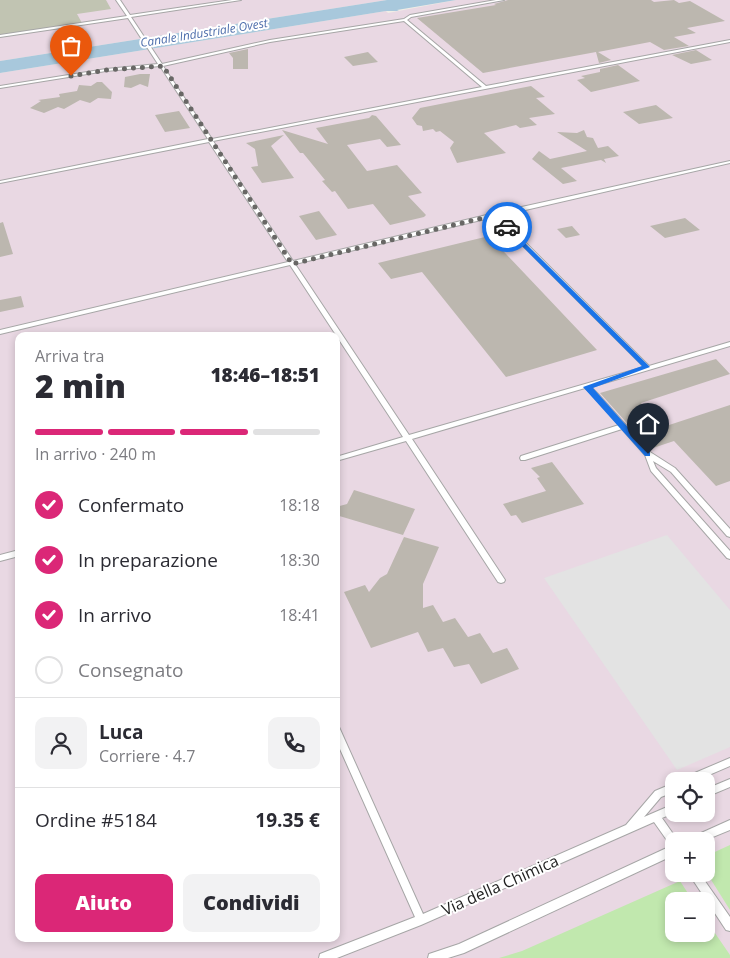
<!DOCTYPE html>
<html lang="it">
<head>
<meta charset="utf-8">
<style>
  body { margin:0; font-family:"Open Sans",sans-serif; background:#f2f2f3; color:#2b2b33; height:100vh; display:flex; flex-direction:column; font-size:19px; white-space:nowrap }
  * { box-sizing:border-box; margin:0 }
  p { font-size:16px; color:#7c7c81 }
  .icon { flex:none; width:28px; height:28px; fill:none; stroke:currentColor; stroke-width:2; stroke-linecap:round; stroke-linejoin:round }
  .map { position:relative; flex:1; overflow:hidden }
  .panel { position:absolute; left:15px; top:332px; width:325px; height:610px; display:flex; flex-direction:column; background:#fff; border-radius:10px; box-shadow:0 2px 8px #0003 }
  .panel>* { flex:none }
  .tools { position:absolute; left:665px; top:772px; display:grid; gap:10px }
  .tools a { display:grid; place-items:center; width:50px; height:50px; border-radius:10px; background:#fff; box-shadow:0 2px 8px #0003; font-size:25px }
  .pin { position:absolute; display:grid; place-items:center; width:42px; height:42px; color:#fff; margin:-51px -21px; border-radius:50% 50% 50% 0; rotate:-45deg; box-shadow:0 0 5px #0007 }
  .pin .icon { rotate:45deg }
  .courier { position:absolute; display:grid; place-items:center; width:50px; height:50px; margin:-25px; border:4px solid #1a73e8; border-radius:50%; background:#fff; color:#222; box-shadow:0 1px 6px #0007 }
  .summary em { font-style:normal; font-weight:800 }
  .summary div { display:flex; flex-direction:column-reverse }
  .summary { display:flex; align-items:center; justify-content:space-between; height:85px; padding:0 20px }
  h1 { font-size:32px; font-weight:800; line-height:38px }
  .bar { display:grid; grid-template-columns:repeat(4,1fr); gap:8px 5px; align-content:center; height:60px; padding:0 20px }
  .bar i { height:6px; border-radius:4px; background:#e1e1e2 }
  .bar .current { background:#db2777 }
  .bar p { grid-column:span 4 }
  .line { display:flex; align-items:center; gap:12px; padding:0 20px; border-top:1px solid #e1e1e2 }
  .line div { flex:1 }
  .round { display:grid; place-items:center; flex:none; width:52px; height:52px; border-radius:10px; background:#f2f2f3 }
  ol { padding:0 20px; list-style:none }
  li { display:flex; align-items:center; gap:15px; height:55px }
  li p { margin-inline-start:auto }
  li .icon { padding:5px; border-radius:50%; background:#db2777; color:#fff; stroke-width:4 }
  li:last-child { color:#7c7c81 }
  li i { width:28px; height:28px; border:2px solid #e1e1e2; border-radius:50% }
  .action { display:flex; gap:10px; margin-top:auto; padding:10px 20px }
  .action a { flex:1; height:58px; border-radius:10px; background:#db2777; color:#fff; font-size:20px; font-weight:800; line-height:58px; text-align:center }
  .action a+a { background:#f2f2f3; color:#2b2b33 }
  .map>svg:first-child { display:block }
  .industrial { fill:#e9d8e3; fill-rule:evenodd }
  .construction { fill:#c1c4b2 }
  .grass { fill:#c1e8ae }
  .parking { fill:#e3e3e3 }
  .water { fill:#a8c8dc }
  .building { fill:#bcb7af }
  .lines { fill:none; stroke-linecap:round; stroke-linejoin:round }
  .lane-casing { stroke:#a6a6a6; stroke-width:2 }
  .lane { fill:#fff; fill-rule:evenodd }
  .route { fill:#1a73e8 }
  .done { stroke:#686765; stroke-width:5; stroke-dasharray:0 9 }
  .labels { text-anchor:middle; stroke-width:4; stroke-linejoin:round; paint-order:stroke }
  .far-water-label { font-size:12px; font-style:italic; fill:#4f6fac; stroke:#fff }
  .near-street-label { font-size:16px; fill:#1f1f1f; stroke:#fff }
</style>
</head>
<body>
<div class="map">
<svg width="730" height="958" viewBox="0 0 730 958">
  <rect width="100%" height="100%" fill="#f0eee6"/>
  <path class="industrial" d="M0 0H387L0 61Z
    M456 0H730V958H0V73L386 11 388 13ZM19 336H336V939H19ZM674 781H706V814H674ZM674 841H706V874H674ZM674 901H706V934H674Z"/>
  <path class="construction" d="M0 0H106L111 9 77 14 82 23 0 35Z"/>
  <path class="grass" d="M730 845V910L708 875 706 856Z
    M680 881 693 901H674V934H706V920L730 955V958H499L522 951Z"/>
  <path class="parking" d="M667 535 730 610V747L677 770 544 578Z"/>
  <path class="water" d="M387 0H456L397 10 399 11H386L0 73V61Z"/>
  <path class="building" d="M508 0H651L654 2 674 0 679 3 690 1 725 21 687 28 696 33 674 37 689 46 664 50 650 42 598 52 611 60 599 63 596 52 483 73 417 18 496 5 494 4Z
    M248 49V69H233V58L229 53Z
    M696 50 712 60 691 64 672 55Z
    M368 52 378 62 353 66 344 57Z
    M618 65 640 81 591 92 577 80 585 78 581 76 600 72V69Z
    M140 74H150L148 87 140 84 131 88 124 87 125 77Z
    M97 82H102L112 92 111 99 98 98 90 103 80 100 64 109 58 107 44 113 30 108 41 101 38 100 60 97 59 94 77 91 79 85 91 86Z
    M531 86 545 97 536 98 555 114 529 118 537 125 520 128 516 125 484 133 506 153 457 163 450 148 454 142 440 131 436 132 433 129 423 131 422 126 417 125 412 118 420 108Z
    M656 105 673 118 639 124 623 112Z
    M179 111 190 128 165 132 155 115Z
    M372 115 376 116 401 145 387 147 380 139 347 145 367 171 397 165 422 193 408 196 426 215 424 217 390 225 373 204 348 209 335 191 332 192 322 181 325 180 303 153H300L282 130 328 144 316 128 369 118Z
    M584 130 587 137 593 138 598 148 608 146 619 156 604 159 606 163 601 160 561 168 577 181 563 184 532 159 539 151 550 159 587 151 557 132 577 133Z
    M284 135 271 146 294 178 262 183 251 167 258 166 255 149 246 143Z
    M319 211 337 235 316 240 299 216Z
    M685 218 700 230 665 238 650 226Z
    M3 222 13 254 0 257V223Z
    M572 226 580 235 566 238 557 229Z
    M489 236 597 350 506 377 422 272 391 279 378 263Z
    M21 296 24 307 0 312V300Z
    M716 359 730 374 641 403 663 427 730 405V481L716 486 674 441 650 449 600 393Z
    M552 462 584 504 522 523 516 515 511 516 503 504 546 491 537 478 540 477 531 468Z
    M354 490 415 509 403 535 336 515V507L347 504Z
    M404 537 439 547 423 584V608L433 605 443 622 455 618 468 637 480 633 493 653 507 648 519 669 481 684 469 664 454 667 443 648 428 652 418 632 371 648 344 592 365 585 369 592 380 578 387 574Z"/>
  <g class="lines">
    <defs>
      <path id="lane" d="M116 0H120L130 15 232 0H241L131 17 162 64 270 40 404 19 410 15 496 0H504L411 17 407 20 486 86 730 40V42L213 141 293 261 495 213 730 161V163L499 216 649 366 730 342V346L591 387 598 394 650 452 675 468 730 529V537L727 536 671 472 653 461 656 468 730 551V559L727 558 651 471 645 455 622 429 525 460H521L520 458 521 456 619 425 594 396 585 388 412 439 505 580 504 582 501 583 498 582 406 441 336 461V457L403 437 290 265 0 334V330L288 262 209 142 0 183V181L208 139 160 66 106 71 0 88V86L106 69 158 64 128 18 0 37V35L127 16ZM404 21 482 87 212 139 163 66 270 42ZM494 217 644 367 409 435 295 264Z
        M19 550V556L0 561V555Z
        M336 726 339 727 423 914 626 825 655 791 674 783V792L661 797 644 817 674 804V813L662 818 678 841H674V855L464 953 448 958H428L429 954 459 944 671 846 654 822 421 925 337 958H319L320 954 415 917 336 740Z
        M730 758V766L695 781H682L683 778Z
        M730 779V787L706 797V789Z
        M730 820V830L703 841H688L690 838Z
        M689 874H700L730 917V931L726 930Z"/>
    </defs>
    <use href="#lane" class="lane-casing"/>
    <use href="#lane" class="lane"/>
  </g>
  <path class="route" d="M507 225 650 367 593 388 650 452V456H645L583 387 642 366 505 229Z"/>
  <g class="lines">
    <path class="done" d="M71 76 106 70 163 66 292 264 495 215 507 227"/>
  </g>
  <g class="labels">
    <g class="far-water-label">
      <text transform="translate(204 33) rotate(-9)" y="4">Canale Industriale Ovest</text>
    </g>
    <g class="near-street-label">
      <text transform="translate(500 885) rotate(-24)" y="6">Via della Chimica</text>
    </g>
  </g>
</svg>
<div class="tools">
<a><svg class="icon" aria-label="locate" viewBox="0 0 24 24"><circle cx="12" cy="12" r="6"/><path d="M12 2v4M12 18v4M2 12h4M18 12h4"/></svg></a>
<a>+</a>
<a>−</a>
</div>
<div class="pin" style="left:71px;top:76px;background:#ea580c"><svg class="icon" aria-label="bag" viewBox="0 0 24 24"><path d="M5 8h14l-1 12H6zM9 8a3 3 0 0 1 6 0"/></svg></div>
<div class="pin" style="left:648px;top:454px;background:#1f2937"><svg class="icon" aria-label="home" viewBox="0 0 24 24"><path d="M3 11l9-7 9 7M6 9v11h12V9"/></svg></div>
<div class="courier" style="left:507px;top:227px"><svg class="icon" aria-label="car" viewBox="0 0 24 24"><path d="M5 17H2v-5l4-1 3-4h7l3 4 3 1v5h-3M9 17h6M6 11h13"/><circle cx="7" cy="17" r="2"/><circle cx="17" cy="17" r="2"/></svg></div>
<section class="panel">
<div class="summary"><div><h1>2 min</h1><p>Arriva tra</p></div><em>18:46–18:51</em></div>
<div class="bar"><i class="current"></i><i class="current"></i><i class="current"></i><i></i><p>In arrivo · 240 m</p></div>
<ol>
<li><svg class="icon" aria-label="check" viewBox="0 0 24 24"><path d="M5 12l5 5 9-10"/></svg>Confermato<p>18:18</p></li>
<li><svg class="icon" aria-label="check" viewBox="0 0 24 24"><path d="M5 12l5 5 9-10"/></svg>In preparazione<p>18:30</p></li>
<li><svg class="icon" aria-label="check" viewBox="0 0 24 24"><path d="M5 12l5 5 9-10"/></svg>In arrivo<p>18:41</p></li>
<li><i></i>Consegnato</li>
</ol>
<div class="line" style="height:90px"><a class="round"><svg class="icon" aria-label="person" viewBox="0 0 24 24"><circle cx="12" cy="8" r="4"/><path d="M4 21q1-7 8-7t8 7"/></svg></a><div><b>Luca</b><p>Corriere · 4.7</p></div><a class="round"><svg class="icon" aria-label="phone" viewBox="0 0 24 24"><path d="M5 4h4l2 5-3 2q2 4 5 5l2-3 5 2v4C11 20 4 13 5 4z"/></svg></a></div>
<div class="line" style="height:65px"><div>Ordine #5184</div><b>19.35 €</b></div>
<div class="action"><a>Aiuto</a><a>Condividi</a></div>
</section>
</div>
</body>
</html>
